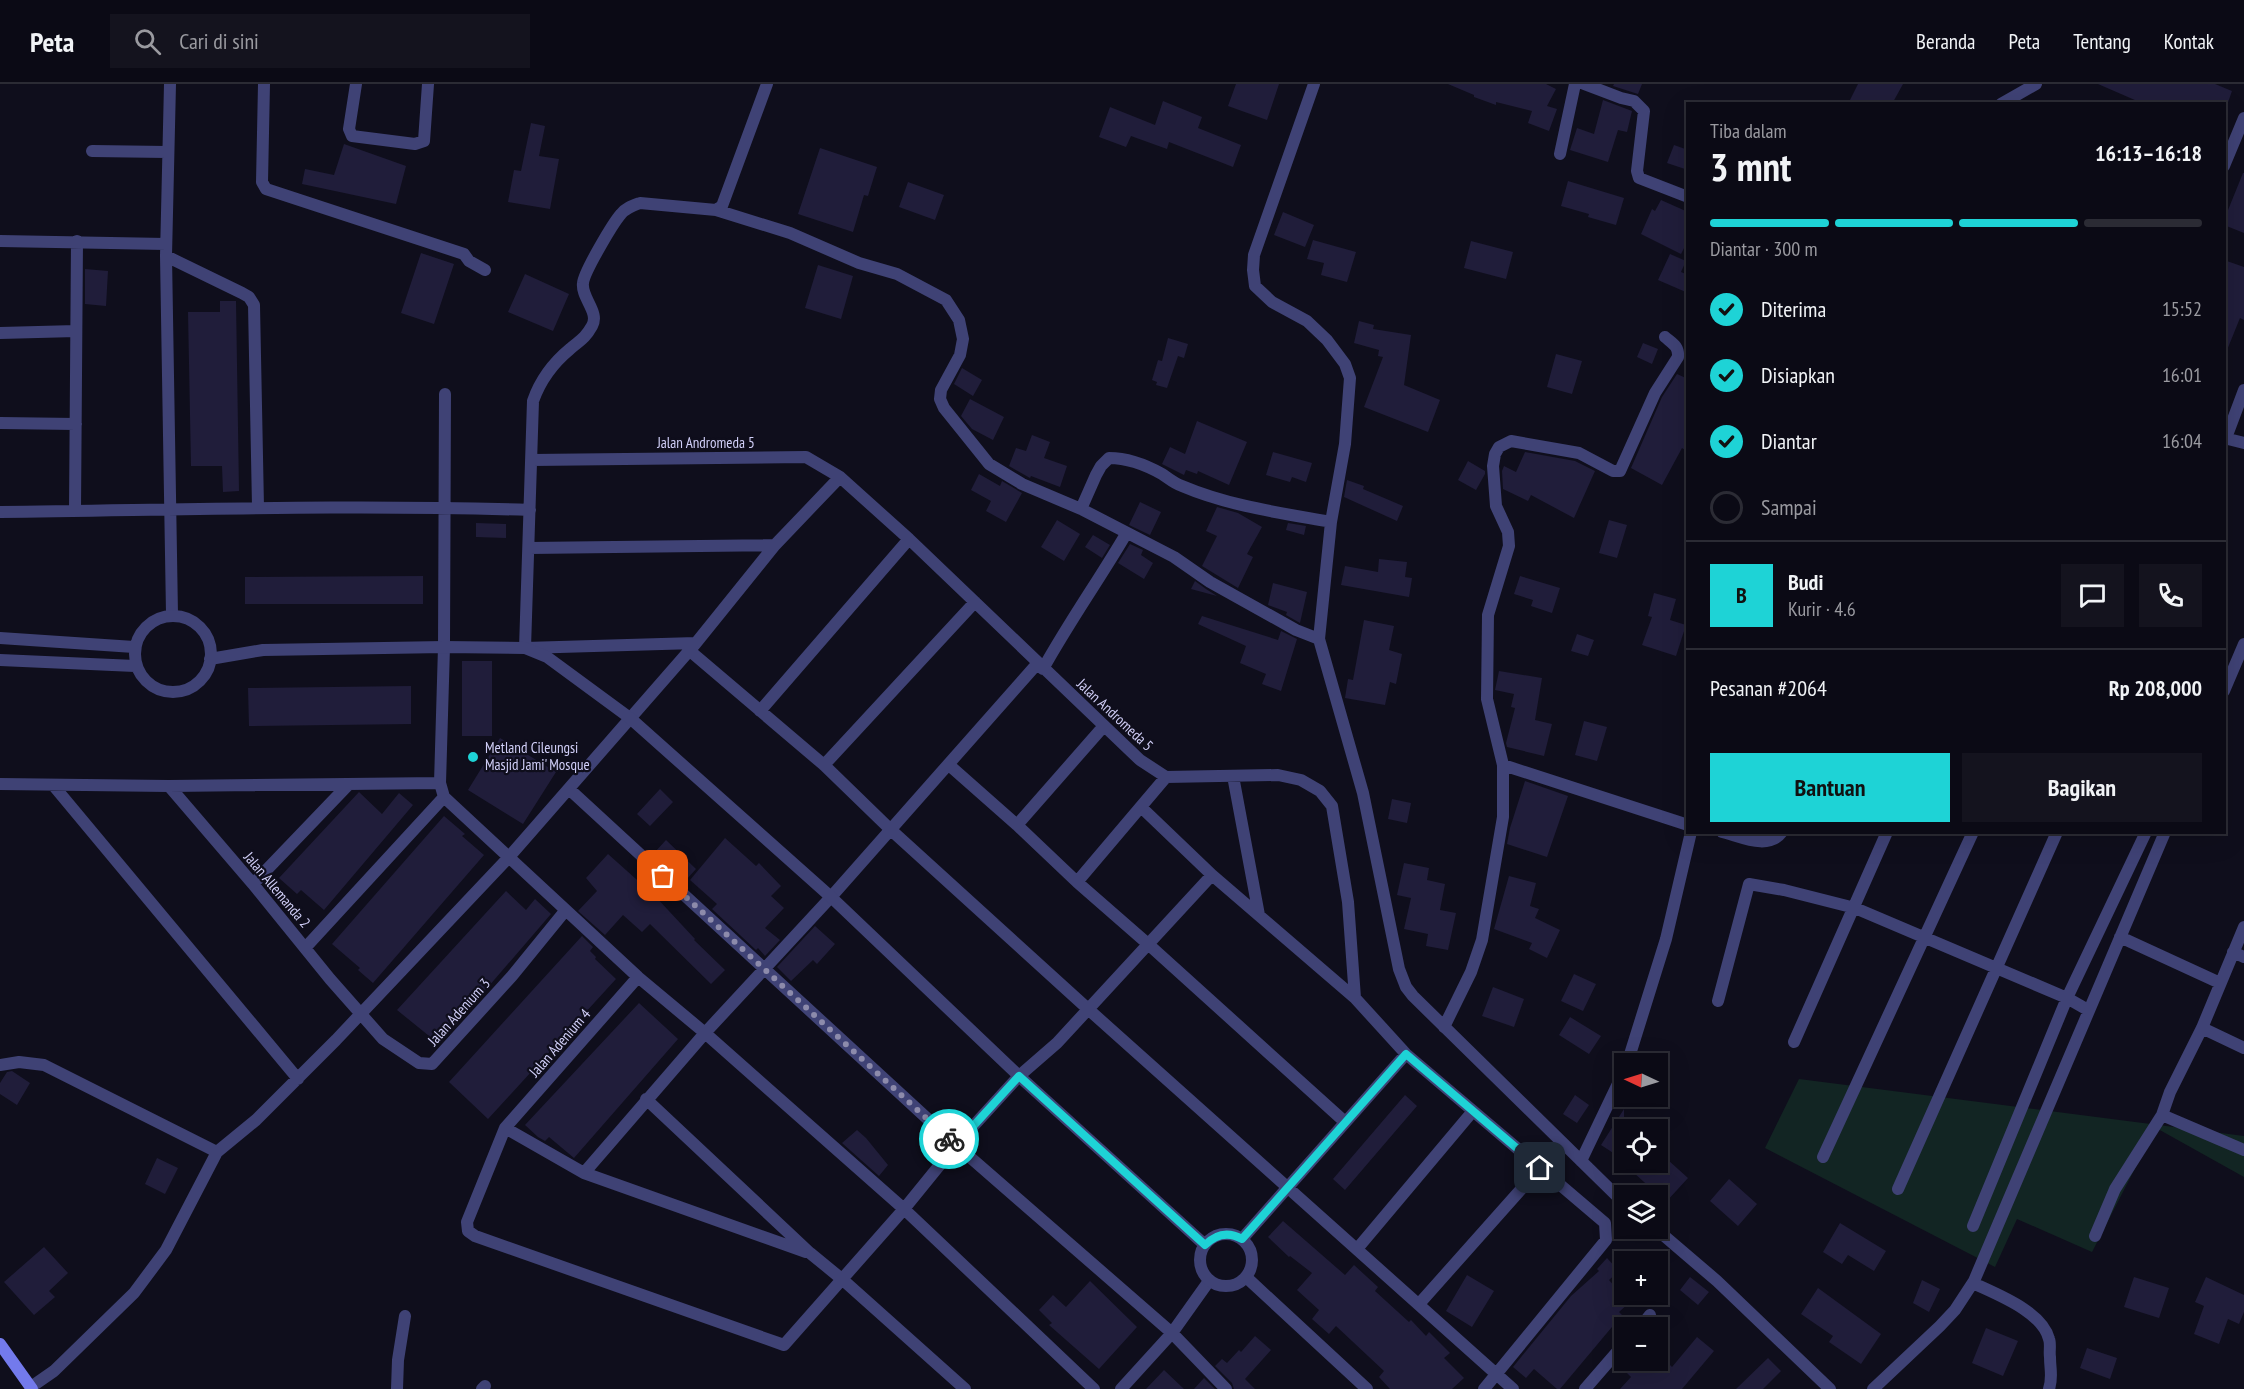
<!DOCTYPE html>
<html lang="id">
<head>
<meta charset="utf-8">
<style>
  body { margin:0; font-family:"PT Sans Narrow",sans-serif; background:#14131e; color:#f1f3f6; height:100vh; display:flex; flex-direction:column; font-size:22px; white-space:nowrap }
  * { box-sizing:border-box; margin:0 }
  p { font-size:20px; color:#9a9aa0 }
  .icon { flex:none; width:33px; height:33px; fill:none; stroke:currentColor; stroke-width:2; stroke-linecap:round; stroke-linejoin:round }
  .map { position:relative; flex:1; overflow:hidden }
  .details { position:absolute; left:1686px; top:18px; width:540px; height:732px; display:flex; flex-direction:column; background:#0b0a15; border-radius:0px; box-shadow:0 6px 24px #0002,0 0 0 2px #2b2b34 }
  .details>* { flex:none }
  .needle { width:39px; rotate:274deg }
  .fabs { position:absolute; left:1614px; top:969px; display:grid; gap:12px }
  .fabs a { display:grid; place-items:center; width:54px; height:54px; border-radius:0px; background:#0b0a15; box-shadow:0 6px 24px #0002,0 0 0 2px #2b2b34; font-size:30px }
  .pin { position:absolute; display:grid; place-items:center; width:51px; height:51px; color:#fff; margin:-26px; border-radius:12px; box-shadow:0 3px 9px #0006 }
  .courier { position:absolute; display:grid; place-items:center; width:60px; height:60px; margin:-30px; border:4px solid #1ed3d6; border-radius:50%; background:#fff; color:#222; box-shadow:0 2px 8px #0007 }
  .headline em { font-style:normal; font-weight:700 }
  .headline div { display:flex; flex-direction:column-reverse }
  .headline { display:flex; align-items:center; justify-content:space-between; height:102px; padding:0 24px }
  h1 { font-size:39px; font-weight:700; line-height:45px }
  .bar { display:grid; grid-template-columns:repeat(4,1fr); gap:9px 6px; align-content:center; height:72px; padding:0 24px }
  .bar i { height:8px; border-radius:4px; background:#2b2b34 }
  .bar .current { background:#1ed3d6 }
  .bar p { grid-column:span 4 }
  .line { display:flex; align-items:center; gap:15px; padding:0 24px; border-top:2px solid #2b2b34 }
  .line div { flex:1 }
  .round { display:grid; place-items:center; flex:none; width:63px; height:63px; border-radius:0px; background:#14131e }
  ol { padding:0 24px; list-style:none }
  li { display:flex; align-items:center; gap:18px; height:66px }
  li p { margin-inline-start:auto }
  li .icon { padding:6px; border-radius:50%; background:#1ed3d6; color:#111; stroke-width:4 }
  li:last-child { color:#9a9aa0 }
  li i { width:33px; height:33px; border:3px solid #2b2b34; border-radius:50% }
  .action { display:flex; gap:12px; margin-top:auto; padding:12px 24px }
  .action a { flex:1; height:69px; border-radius:0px; background:#1ed3d6; color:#111; font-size:24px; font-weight:700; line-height:69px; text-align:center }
  .action a+a { background:#14131e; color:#f1f3f6 }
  header { display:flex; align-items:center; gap:36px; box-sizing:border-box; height:84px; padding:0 30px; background:#0b0a15; border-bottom:2px solid #2b2b34 }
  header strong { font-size:28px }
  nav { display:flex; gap:33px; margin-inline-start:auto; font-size:21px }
  .search { width:420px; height:54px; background:#14131e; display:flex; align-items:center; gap:15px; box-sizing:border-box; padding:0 21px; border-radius:0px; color:#9a9aa0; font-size:22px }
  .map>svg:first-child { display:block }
  .green { fill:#122523 }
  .building { fill:#201d3a }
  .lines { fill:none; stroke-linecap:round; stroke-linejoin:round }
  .minor { stroke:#3f4275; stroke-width:12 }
  .tertiary { stroke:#3f4275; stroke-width:12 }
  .secondary { stroke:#737aec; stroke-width:12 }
  .done { stroke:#8d8bab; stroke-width:6; stroke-dasharray:0 10.8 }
  .route { stroke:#1ed3d6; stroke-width:8 }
  .poi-dot { fill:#1ed3d6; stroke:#0f0e1c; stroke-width:2 }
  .labels { text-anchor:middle; stroke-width:4.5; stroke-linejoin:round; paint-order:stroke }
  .street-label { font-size:15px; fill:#d1cff8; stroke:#0f0e1c }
  .poi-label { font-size:15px; fill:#d1cff8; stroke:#0f0e1c; text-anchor:start }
</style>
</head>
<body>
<header>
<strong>Peta</strong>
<div class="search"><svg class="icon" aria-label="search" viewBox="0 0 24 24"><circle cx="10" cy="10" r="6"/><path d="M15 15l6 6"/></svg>Cari di sini</div>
<nav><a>Beranda</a><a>Peta</a><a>Tentang</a><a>Kontak</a></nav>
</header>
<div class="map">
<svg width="2244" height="1305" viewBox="0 0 2244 1305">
  <rect width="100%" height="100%" fill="#0f0e1c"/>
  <path class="green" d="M1799 995 2244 1052V1093L2158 1045 2144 1067 2092 1168 2017 1135 1995 1183 1765 1064Z"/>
  <path class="building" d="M1236 0H1279L1267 36 1228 22Z
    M1448 0H1546L1556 5 1547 22 1557 25 1549 47 1528 39 1532 27 1496 18V21L1474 13V11Z
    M1614 0H1642L1638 10 1613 2Z
    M1858 0H1903L1892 20H1848Z
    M2098 0H2215L2232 7 2226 24 2224 20H2144Z
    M1603 16 1632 27 1627 48 1618 46 1608 78 1570 66 1577 44 1594 50Z
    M1163 17 1202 33 1198 44 1241 61 1233 83 1169 58 1167 65 1131 52 1126 63 1099 53 1110 23 1155 41Z
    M531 39 545 42 539 72 559 75 550 125 508 118 514 86 521 87Z
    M344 60 406 82 396 120 302 100 305 85 334 91Z
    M1674 61 1688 66V86L1667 79Z
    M820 64 877 83 868 112 864 111 853 148 798 130Z
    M2243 89H2244V149L2224 141V136Z
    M1568 97 1624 114 1616 141 1588 133 1589 130 1561 122Z
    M908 98 944 111 935 136 899 123Z
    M1661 116 1688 128V156L1681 170 1641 150 1652 125 1655 127Z
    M1283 128 1314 141 1305 163 1274 151Z
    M1313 156 1356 168 1347 198 1321 191 1324 179 1307 175Z
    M1471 157 1513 168 1506 195 1464 184Z
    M421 169 454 180 434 240 401 229Z
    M1670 170 1686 177 1681 188 1688 191V209L1658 196Z
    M2224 176 2244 183V236L2240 234 2225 271Z
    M818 181 853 192 841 235 805 224Z
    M85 185 108 187 106 222 85 220Z
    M525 190 569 210 553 247 508 228Z
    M220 217H236L239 407 223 408 222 382H191L188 228H220Z
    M1359 237 1374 241 1373 245 1411 251 1404 301 1440 316 1428 348 1364 323 1383 273 1378 272 1379 266 1354 259Z
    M1168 254 1188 260 1184 274 1178 272 1167 304 1156 301 1157 298 1152 296 1158 276 1162 277Z
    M1643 259 1658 265 1652 280 1637 273Z
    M1556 270 1582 277 1572 310 1547 303Z
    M962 284 982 296 973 312 954 300Z
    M1677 290 1688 295V368L1682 364 1662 401 1631 384 1662 313Z
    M970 315 1004 333 993 356 972 345 961 332Z
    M1197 337 1247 358 1229 401 1198 387 1197 390 1186 386 1184 391 1162 380 1170 363 1185 370Z
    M1032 351 1050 358 1044 374 1067 382 1060 403 1031 392 1030 394 1009 382 1016 364 1026 367Z
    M1273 368 1312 379 1306 398 1292 393 1290 398 1266 391Z
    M1525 368 1575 377 1595 387 1574 434 1531 411 1528 417 1503 405 1502 387 1504 382 1516 388Z
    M1468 377 1485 387V390L1476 406 1458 396Z
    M979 390 1000 402 1002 397 1022 409 1006 438 986 427 991 417 971 406Z
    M1347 396 1364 402 1363 405 1403 422 1397 437 1344 413Z
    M1140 418 1161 428 1150 451 1129 441Z
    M1217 423 1238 429 1262 443 1247 470 1253 473 1238 504 1202 482 1217 452 1206 447Z
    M1057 436 1080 450 1064 477 1041 463Z
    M1609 436 1627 441 1617 474 1599 469Z
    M476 439 506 440V454L476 453Z
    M1288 439 1306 442 1304 451 1286 446Z
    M1093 451 1110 461 1102 474 1085 463Z
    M1130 460 1143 466 1141 471 1153 479 1144 495 1118 479Z
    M1379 475 1407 478 1405 493 1412 494 1409 513 1341 501 1345 482 1378 488Z
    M423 492V520H245V493Z
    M1520 492 1560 504 1552 529 1531 522 1533 516 1514 510Z
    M1195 497 1206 505 1217 512 1191 505Z
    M1273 499 1307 508 1300 539 1286 531 1287 528 1268 521Z
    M1654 509 1676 515 1670 536 1686 541 1676 572 1642 561 1652 533 1648 532Z
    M1202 532 1278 556 1281 547 1297 555 1281 607 1262 600 1266 590 1240 579 1246 562 1198 540Z
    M1364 536 1394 542 1389 566 1402 570 1396 600 1390 598 1385 621 1345 614 1348 595 1353 596Z
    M1577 550 1594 556 1588 572 1571 567Z
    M462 577H492V652H462Z
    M1499 587 1542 594 1535 636 1552 640 1544 672 1507 663 1506 659 1515 624 1511 623 1514 610 1495 606Z
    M411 602V640L249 642 248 604Z
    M1584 637 1607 643 1597 677 1575 671Z
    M500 654 556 688 523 740 468 706Z
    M1525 697 1568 712 1547 773 1507 760 1510 744Z
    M660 705 673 718 650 742 637 730Z
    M359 708 382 730 399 709 413 721 324 826 301 806 297 810 279 794Z
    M1392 715 1411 719 1407 739 1388 735Z
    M444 732 465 750 462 752 484 771 373 899 358 886 360 884 332 860Z
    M725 754 756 782 759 779 781 802 771 812 784 824 765 844 780 856 765 872 758 864 756 866 712 825 717 820 690 796Z
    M666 756 696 785 686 796 655 768Z
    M608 770 655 812 695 855 694 856 725 886 711 900 650 840 642 848 623 831 605 851 578 827 597 807 586 794Z
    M1404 779 1429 784 1427 796 1445 800 1440 826 1456 829 1448 866 1426 862 1428 850 1404 845 1411 814 1397 811Z
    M1509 792 1536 799 1530 822 1539 825 1535 834 1560 846 1547 874 1529 865 1532 859 1494 845Z
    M506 807 526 826 535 815 551 830 439 960 397 926Z
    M815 842 835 860 817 880 813 876 791 897 777 883Z
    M582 852 593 863 590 867 596 873 595 875 616 895 488 1035 449 998Z
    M1574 890 1596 900 1583 927 1561 917Z
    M1493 903 1524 915 1514 943 1482 932Z
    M639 919 678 955 574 1074 549 1053 545 1057 538 1053 525 1041Z
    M1570 933 1601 952 1589 970 1559 951Z
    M12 987 30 999 17 1021 0 1010V999L7 988Z
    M1405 1011 1417 1022 1345 1106 1333 1095Z
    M1575 1011 1589 1021 1577 1039 1563 1030Z
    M1624 1025V1076L1601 1061Z
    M857 1046 866 1054 888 1081 879 1092 842 1059Z
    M1658 1067 1688 1094 1666 1118 1622 1078H1658Z
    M157 1074 178 1084 165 1110 145 1100Z
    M1729 1095 1757 1120 1738 1142 1710 1117Z
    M1283 1137 1345 1191 1354 1181 1378 1203 1375 1207 1409 1238 1411 1236 1426 1252 1429 1248 1450 1269 1444 1274 1464 1294 1452 1305H1390L1379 1293 1384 1287 1336 1242 1329 1250 1312 1235 1319 1226 1297 1206 1312 1189 1290 1172 1289 1173 1268 1153Z
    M1840 1139 1886 1167 1874 1187 1848 1171 1842 1180 1823 1168Z
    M44 1163 68 1189 49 1207 55 1213 34 1231 4 1198Z
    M1607 1174 1619 1187 1609 1196 1629 1219 1619 1228 1622 1231 1560 1305H1557L1534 1285 1526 1294 1513 1283 1571 1212 1599 1187 1597 1185Z
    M1467 1191 1494 1207 1472 1243 1446 1227Z
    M1690 1193 1709 1208 1698 1221 1680 1206Z
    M2134 1193 2169 1204 2159 1234 2124 1223Z
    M2206 1193 2244 1211V1228L2239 1240 2228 1235 2219 1260 2194 1250 2204 1222 2195 1218Z
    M1922 1196 1940 1205 1929 1228 1913 1219Z
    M1090 1197 1137 1243 1099 1285 1049 1241 1052 1239 1039 1226 1053 1211 1066 1223Z
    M1818 1204 1881 1250 1861 1280 1829 1258 1833 1252 1801 1230Z
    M1986 1244 2018 1257 2003 1292 1972 1279Z
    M1255 1252 1271 1266 1245 1295 1255 1305H1234L1232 1299 1215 1282 1222 1275 1227 1279 1239 1266 1241 1268Z
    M1697 1253 1714 1267 1682 1305H1620L1631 1293 1626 1288 1637 1276H1665L1672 1283Z
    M2087 1264 2117 1274 2110 1295 2080 1284Z
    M1768 1274 1781 1287 1763 1305H1736Z
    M1164 1286 1184 1305H1146Z
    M1204 1294 1215 1305H1194Z"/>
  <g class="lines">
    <path class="minor" d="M170 0 166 172 172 530
      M264 0 262 98 266 105 464 170 469 177 485 186
      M356 0 349 45 352 52 415 60 424 57 428 0
      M1314 0 1254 171 1253 186 1255 202 1272 218 1307 237 1327 256 1345 280 1350 294 1345 360 1331 438 1319 555 1363 709 1399 885 1406 903 1413 912 1624 1119
      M1584 0 1621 14 1634 17 1644 27 1637 87 1639 94 1688 113
      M2001 20 2036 0
      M92 67 167 68
      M1560 70 1575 0
      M2224 82 2244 34
      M716 126 790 149 859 179 897 190 946 216 959 236 963 255 960 271 941 306 940 315 944 324 989 380 1022 400 1081 425
      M0 157 166 160
      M166 172 242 209 249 213 254 221 258 423
      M0 249 76 247
      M445 310 444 563 440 699 444 713 638 893 705 949 904 1125 1094 1305
      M0 339 76 340
      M2224 354 2244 359
      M2226 354 2244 306
      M532 376 806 373 840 393 909 455 1140 676 1166 693 1278 691 1301 696 1320 707 1332 722 1348 818 1355 914
      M75 427 77 157
      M0 428C177 426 353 420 530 426
      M529 464 775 461
      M1319 555 1296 546 1210 498 1174 473 1081 425 1096 391 1101 382 1109 374C1127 374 1146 381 1162 390 1168 394 1175 400 1182 402 1229 422 1281 429 1331 438
      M696 559 525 564 533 317C540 297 553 279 570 265 580 256 584 256 592 242 600 228 581 214 583 199 584 188 613 139 621 130 626 124 632 122 640 119L716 126 722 122 767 0
      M690 567 824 681 891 746 1088 925 1513 1305
      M1043 585C1069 538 1099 496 1126 450
      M2224 607 2244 560
      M760 627 909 455
      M824 681 975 518
      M949 681 1017 741 1077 798 1148 860 1345 1038
      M1503 681 1688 741
      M1233 692 1259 831
      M0 700 169 702 440 699
      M53 701 298 995
      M169 702 253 800 330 895 383 955 419 979 432 980 512 892 565 827
      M569 705 956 1061 1172 1249 1226 1305
      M1142 724 1212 791 1355 914 1406 970 1605 1139 1606 1156 1484 1305
      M1017 741 1103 643
      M1722 748C1740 752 1768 767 1782 748
      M1077 798 1166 693
      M253 800 348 701
      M2120 853 2220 899
      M306 863 444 713
      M2233 868 2244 873
      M638 893 505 1044 467 1138 468 1147 475 1152 784 1261 904 1125 956 1061 1019 992 1057 959 1212 791
      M1718 917 1749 800 1784 806 1855 824 2067 914 2088 926
      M1444 943 1471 888 1482 856 1503 733V681L1487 615 1488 531 1509 462 1508 448 1496 422 1493 382 1495 370 1499 363 1511 357 1579 369 1613 387H1620L1655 309 1678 273C1679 262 1672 259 1665 253
      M2202 944 2244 964
      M1794 958 1887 748
      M1627 980 1666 855 1691 748
      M0 981 19 978 44 981 217 1068
      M646 1015 810 1169 843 1196 965 1305
      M2162 1031 2170 1008 2202 944 2244 843
      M505 1044 584 1089 806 1168
      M1823 1073 1973 748
      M1581 1077 1624 987
      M584 1089 705 949 831 813 1037 580
      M1898 1105 2057 748
      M1973 1142 2067 914 2146 748
      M1655 1144 1717 1197 1830 1305
      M2095 1152 2115 1105 2162 1031 2244 1066
      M1242 1155 1406 970
      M1357 1165 1473 1027
      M1973 1199C1996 1210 2042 1227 2049 1255 2051 1260 2049 1268 2050 1273 2050 1286 2053 1293 2049 1305
      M1419 1220 1540 1084
      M1640 1244 1650 1231
      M31 1303 54 1287 134 1209 166 1166 217 1068 256 1036 336 956 509 773 696 559 775 461 840 393
      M397 1305 398 1276 405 1232
      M482 1305 485 1302
      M1121 1305 1172 1249 1209 1197
      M1585 1305 1624 1260
      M1873 1305 1940 1242 1955 1226 1974 1197 2165 748"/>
    <path class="tertiary" d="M135 570a38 38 0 1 1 76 0a38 38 0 1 1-76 0Z
      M0 554 134 563
      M210 575 263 566 444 563 525 564 547 573 630 634 831 813 1019 992 1205 1161
      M0 576 135 582
      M1200 1176a26 26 0 1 1 52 0a26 26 0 1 1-52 0Z
      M1246 1193 1367 1305"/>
    <path class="secondary" d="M0 1260 32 1305"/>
  </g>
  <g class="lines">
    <path class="done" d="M663 792 949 1055"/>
    <path class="route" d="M949 1055 956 1061 1019 992 1205 1161C1216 1150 1228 1147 1242 1155L1406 970 1540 1084"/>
  </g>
  <circle class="poi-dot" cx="473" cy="673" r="6"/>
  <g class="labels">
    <g class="street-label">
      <text x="706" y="364">Jalan Andromeda 5</text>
      <text transform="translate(1115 631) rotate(43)" y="5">Jalan Andromeda 5</text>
      <text transform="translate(277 806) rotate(50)" y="5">Jalan Allemanda 2</text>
      <text transform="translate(459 928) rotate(-48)" y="5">Jalan Adenium 3</text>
      <text transform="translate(560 959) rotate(-49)" y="5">Jalan Adenium 4</text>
    </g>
    <g class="poi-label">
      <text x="485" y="669">Metland Cileungsi<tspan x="485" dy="17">Masjid Jami' Mosque</tspan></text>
    </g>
  </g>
</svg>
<div class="fabs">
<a><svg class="needle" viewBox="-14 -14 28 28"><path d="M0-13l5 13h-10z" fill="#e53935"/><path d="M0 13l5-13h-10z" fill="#9a9aa0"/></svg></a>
<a><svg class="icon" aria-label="locate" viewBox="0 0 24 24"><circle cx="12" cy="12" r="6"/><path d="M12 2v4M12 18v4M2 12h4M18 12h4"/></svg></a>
<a><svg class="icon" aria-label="layers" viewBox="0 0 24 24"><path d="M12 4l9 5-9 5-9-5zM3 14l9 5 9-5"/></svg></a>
<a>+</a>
<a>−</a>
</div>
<div class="pin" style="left:663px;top:792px;background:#ea580c"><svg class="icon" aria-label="bag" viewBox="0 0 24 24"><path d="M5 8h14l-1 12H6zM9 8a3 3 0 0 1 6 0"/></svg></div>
<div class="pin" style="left:1540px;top:1084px;background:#1f2937"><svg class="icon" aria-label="home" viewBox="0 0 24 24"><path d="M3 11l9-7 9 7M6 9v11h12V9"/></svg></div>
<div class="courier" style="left:949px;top:1055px"><svg class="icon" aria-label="bike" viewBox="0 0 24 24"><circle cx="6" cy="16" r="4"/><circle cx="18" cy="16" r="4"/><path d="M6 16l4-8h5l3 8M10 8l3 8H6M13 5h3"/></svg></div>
<section class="details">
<div class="headline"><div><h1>3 mnt</h1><p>Tiba dalam</p></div><em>16:13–16:18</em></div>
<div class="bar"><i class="current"></i><i class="current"></i><i class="current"></i><i></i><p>Diantar · 300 m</p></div>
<ol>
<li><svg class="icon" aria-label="check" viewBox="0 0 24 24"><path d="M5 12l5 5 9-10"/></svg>Diterima<p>15:52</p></li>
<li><svg class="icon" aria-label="check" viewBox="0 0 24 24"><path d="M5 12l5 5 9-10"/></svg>Disiapkan<p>16:01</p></li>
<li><svg class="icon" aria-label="check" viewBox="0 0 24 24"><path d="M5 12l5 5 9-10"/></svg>Diantar<p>16:04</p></li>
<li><i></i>Sampai</li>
</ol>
<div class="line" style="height:108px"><b class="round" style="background:#1ed3d6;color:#111">B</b><div><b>Budi</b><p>Kurir · 4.6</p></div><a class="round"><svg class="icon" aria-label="chat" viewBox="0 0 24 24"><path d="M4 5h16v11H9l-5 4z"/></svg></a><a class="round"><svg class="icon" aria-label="phone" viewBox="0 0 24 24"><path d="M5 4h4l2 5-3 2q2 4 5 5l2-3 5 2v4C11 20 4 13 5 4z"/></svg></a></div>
<div class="line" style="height:78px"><div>Pesanan #2064</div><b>Rp 208,000</b></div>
<div class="action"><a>Bantuan</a><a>Bagikan</a></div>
</section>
</div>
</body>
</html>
